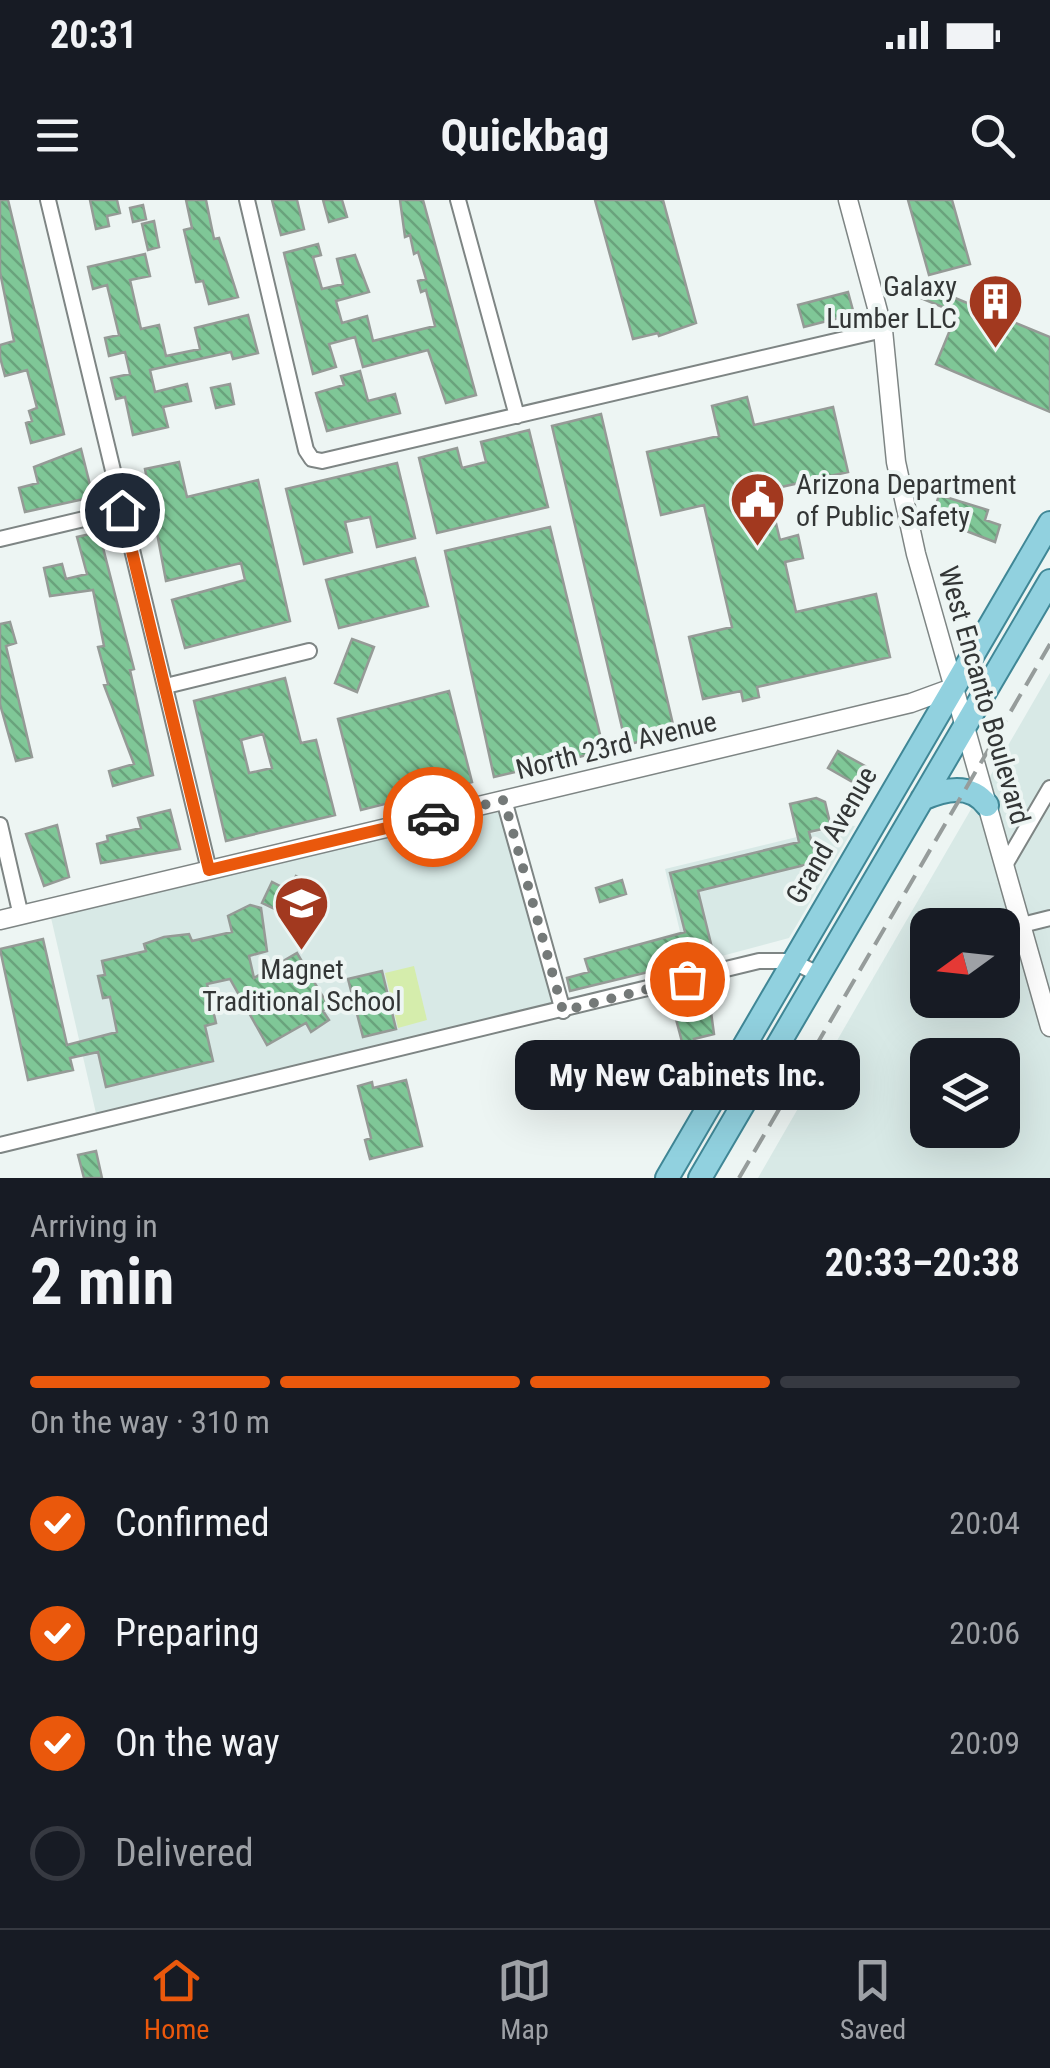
<!DOCTYPE html>
<html lang="en">
<head>
<meta charset="utf-8">
<style>
  body { margin:0; font-family:"Roboto Condensed",sans-serif; background:#242831; color:#f1f3f6; height:100vh; display:flex; flex-direction:column; font-size:38px; white-space:nowrap }
  * { box-sizing:border-box; margin:0 }
  p { font-size:32px; color:#9ea1a6 }
  .icon { flex:none; width:55px; height:55px; fill:none; stroke:currentColor; stroke-width:2; stroke-linecap:round; stroke-linejoin:round }
  .map { position:relative; height:978px; overflow:hidden }
  .sheet { display:flex; flex-direction:column; background:#171b24; flex:1 }
  .sheet>* { flex:none }
  .needle { width:65px; rotate:255deg }
  .buttons { position:absolute; left:910px; top:708px; display:grid; gap:20px }
  .buttons a { display:grid; place-items:center; width:110px; height:110px; border-radius:20px; background:#171b24; box-shadow:0 10px 40px #0002; font-size:50px }
  .pin { position:absolute; display:grid; place-items:center; width:85px; height:85px; color:#fff; margin:-42px; border:5px solid #fff; border-radius:50%; box-shadow:0 2px 10px #0007 }
  .courier { position:absolute; display:grid; place-items:center; width:100px; height:100px; margin:-50px; border:8px solid #ea580c; border-radius:50%; background:#fff; color:#222; box-shadow:0 2px 12px #0007 }
  .bubble { position:absolute; height:70px; border-radius:20px; background:#171b24; box-shadow:0 10px 40px #0002; font-size:32px; font-weight:700; line-height:70px; text-align:center }
  .summary em { font-style:normal; font-weight:700 }
  .summary div { display:flex; flex-direction:column-reverse }
  .summary { display:flex; align-items:center; justify-content:space-between; height:170px; padding:0 30px }
  h1 { font-size:65px; font-weight:700; line-height:75px }
  .bar { display:grid; grid-template-columns:repeat(4,1fr); gap:15px 10px; align-content:center; height:120px; padding:0 30px }
  .bar i { height:12px; border-radius:8px; background:#363941 }
  .bar .active { background:#ea580c }
  .bar p { grid-column:span 4 }
  ol { padding:0 30px; list-style:none }
  li { display:flex; align-items:center; gap:30px; height:110px }
  li p { margin-inline-start:auto }
  li .icon { padding:10px; border-radius:50%; background:#ea580c; color:#fff; stroke-width:4 }
  li:last-child { color:#9ea1a6 }
  li i { width:55px; height:55px; border:5px solid #363941; border-radius:50% }
  .status { display:flex; justify-content:space-between; align-items:center; height:70px; padding:0 50px; background:#171b24; direction:ltr }
  .status svg { height:28px; fill:currentColor }
  header { display:flex; justify-content:space-between; align-items:center; height:130px; padding:0 30px; background:#171b24; font-size:45px; font-weight:700 }
  .tabs { display:flex; justify-content:space-around; align-items:center; height:140px; border-top:2px solid #363941; background:#171b24; font-size:28px; color:#9ea1a6 }
  .tabs a { display:grid; justify-items:center; gap:5px }
  .tabs .active { color:#ea580c }
  .map>svg:first-child { display:block }
  .built { fill:#d8e9e6; fill-rule:evenodd }
  .garden { fill:#d5edac }
  .building { fill:url(#building-back-hatch); stroke:#959a96; stroke-width:2.5; fill-rule:evenodd }
  .lines { fill:none; stroke-linecap:round; stroke-linejoin:round }
  .minor-casing { stroke:#7e8584; stroke-width:18 }
  .tertiary-casing { stroke:#7e8584; stroke-width:21 }
  .primary-casing { stroke:#408796; stroke-width:26 }
  .minor { stroke:#fff; stroke-width:14 }
  .tertiary { stroke:#fff; stroke-width:18 }
  .primary { stroke:#91d1df; stroke-width:22 }
  .rail { stroke:#969c9b; stroke-width:4; stroke-dasharray:20 10; stroke-linecap:butt }
  .done { stroke:#747978; stroke-width:10; stroke-dasharray:0 18 }
  .route { stroke:#ea580c; stroke-width:12 }
  .labels { text-anchor:middle; stroke-width:8; stroke-linejoin:round; paint-order:stroke }
  .poi-label { font-size:28px; fill:#333636; stroke:#edf5f3; text-anchor:end }
  .street-label { font-size:28px; fill:#333636; stroke:#edf5f3 }
</style>
</head>
<body>
<div class="status"><b>20:31</b><svg viewBox="0 0 49 12"><path d="M0 12V9h3v3zM5 12V6h3v6zM10 12V3h3v9zM15 12V0h3v12zM26 1h20v11H26zM47 4h2v5h-2z"/></svg></div>
<header><svg class="icon" aria-label="menu" viewBox="0 0 24 24"><path d="M4 6h16M4 12h16M4 18h16"/></svg>Quickbag<svg class="icon" aria-label="search" viewBox="0 0 24 24"><circle cx="10" cy="10" r="6"/><path d="M15 15l6 6"/></svg></header>
<div class="map">
<svg width="1050" height="978" viewBox="0 0 1050 978">
  <defs>
    <pattern id="building-back-hatch" width="6" height="6" patternUnits="userSpaceOnUse" patternTransform="scale(2.5)"><rect width="6" height="6" fill="#7fc797"/><path d="M-1 5l2 2M0 0l6 6M5-1l2 2" fill="none" stroke="#69a27c"/></pattern>
  </defs>
  <rect width="100%" height="100%" fill="#edf5f3"/>
  <path class="built" d="M1050 473V978H758L865 792ZM928 725H1002V800H928ZM928 855H1002V930H928Z
    M504 600 563 811 98 922 49 709Z
    M846 625 855 626 789 738 688 765 665 669Z"/>
  <path class="garden" d="M414 766 427 820 398 828 385 773Z"/>
  <path class="building" d="M0 0H8L64 234 31 243 26 223 32 221 29 211 37 208 27 170 5 176 0 157V145L14 141 0 72Z
    M90 0H117L120 13 107 16 109 26 96 29Z
    M186 0H206L214 39 219 38 238 97 209 104 203 81 196 82 184 30 192 28Z
    M272 0H297L304 29 281 35Z
    M323 0H342L347 17 329 22Z
    M400 0H423L476 195 446 203 428 150 363 167 355 137 329 144 336 167 313 174 284 53 318 44 321 55 313 57 322 89 343 84 337 59 355 55 369 92 336 101 342 123 367 116 373 141 435 126 426 90 421 92 418 81 426 79 418 52 414 54 410 35 405 37Z
    M595 0H663L696 123 659 136 658 133 633 139Z
    M908 0H952L970 64 929 75Z
    M143 5 146 19 133 22 130 8Z
    M154 21 159 47 148 50 142 24Z
    M145 54 150 76 130 80 141 129 159 125 166 156 200 149 195 128 248 115 258 153 233 159 231 152 150 170 155 192 187 184 191 201 163 207 168 227 133 235 125 197 116 199 111 178 130 174 125 152 109 156 105 138 119 135 107 85 93 89 88 67Z
    M921 84 1050 137V212L936 164 957 113 916 96Z
    M848 92 854 114 804 127 798 105Z
    M360 171 368 201 395 194 400 213 327 231 316 193 344 185 341 176Z
    M230 184 234 204 216 208 211 188Z
    M747 197 754 225 833 207 848 272 768 290 780 340 798 335 803 358 785 362 796 412 876 394 890 457 757 487 759 497 743 501 741 491 703 499 689 437 732 427 704 305 661 315 647 252 719 236 712 206Z
    M601 214 675 533 626 545 552 226Z
    M529 230 548 307 437 333 419 258 457 248 462 268 486 262 481 242Z
    M81 249 93 297 25 312 19 288 38 283 34 267Z
    M179 262 187 297 258 280 290 421 185 448 172 400 245 380 241 363 166 381 145 269Z
    M397 263 415 338 377 347 370 317 345 322 352 352 304 364 286 289Z
    M939 295 988 310 985 320 1000 325 995 342 932 318Z
    M550 327 604 551 494 577 445 351Z
    M99 332 134 469 130 470 153 575 113 586 109 571 134 564 104 485 108 484 98 447 104 446 93 390 50 396 44 368 62 364 66 379 87 374 77 337Z
    M415 358 428 406 339 428 326 380Z
    M10 422 16 443 6 446 32 557 16 561 0 504V424Z
    M352 439 374 447 357 492 335 483Z
    M285 478 301 543 316 540 335 615 226 641 194 501ZM263 534 272 568 249 573 241 540Z
    M449 491 472 582 361 610 338 519Z
    M838 551 865 566 856 584 828 568Z
    M816 598 825 602 831 627 809 632 817 662 698 691 714 756 570 791 567 778 589 772 585 759 685 732 670 673 799 642 790 604Z
    M170 610 180 649 101 663 97 644 108 641 107 636 141 628 138 618Z
    M57 625 69 677 44 686 26 634Z
    M296 676 316 687 298 720 262 703 272 682 288 690Z
    M622 680 626 694 600 702 596 688Z
    M250 705 261 708 267 751 249 756 254 778 297 753 329 807 323 811 329 820 311 832 306 823 267 845 230 779 207 784 216 823 205 826 213 861 106 887 98 852 70 858 73 870 28 880 0 749 43 739 67 845 117 832 110 797 103 798 98 776 105 775 102 761 146 751 144 744 164 737 189 734 192 741 232 732 228 716Z
    M382 771 396 829 363 837 348 779Z
    M708 790 714 834 694 839 702 868 670 876 663 848 682 842 671 800Z
    M406 880 422 946 370 959 365 940 371 938 358 886 372 882 373 888Z
    M96 951 102 978H84L78 955Z"/>
  <g class="lines">
    <defs>
      <path id="minor" d="M48 0 209 670
        M247 0 306 250 312 259 322 261 883 130
        M458 0 517 216
        M0 339 122 310
        M166 486 309 451
        M504 600 563 811
        M0 625 21 716
        M1005 665 1050 588
        M1022 725 1050 718
        M0 945 759 761H792L820 775"/>
      <path id="tertiary" d="M848 0 883 130 896 262 916 354 1050 827
        M0 720 911 503 952 488"/>
      <path id="primary" d="M922 599C945 589 970 583 987 605
        M667 978 1050 323
        M700 978 1050 381"/>
    </defs>
    <use href="#minor" class="minor-casing"/>
    <use href="#tertiary" class="tertiary-casing"/>
    <use href="#primary" class="primary-casing"/>
    <use href="#minor" class="minor"/>
    <use href="#tertiary" class="tertiary"/>
    <use href="#primary" class="primary"/>
    <path class="rail" d="M739 978 1050 444"/>
  </g>
  <g class="lines">
    <path class="done" d="M433 617 504 600 563 811 687 779"/>
    <path class="route" d="M122 310 209 670 433 617"/>
  </g>
  <defs>
    <symbol id="building-pin" viewBox="-11 -11 22 30"><path d="M0 17L-7.5 6A9.5 9.5 0 1 1 7.5 6Z" fill="#a2391f" stroke="#edf5f3"/><path d="M-4-6H4V6H1V3H-1V6H-4ZM-2.5-4.3h1.7v1.8h-1.7ZM.8-4.3h1.7v1.8H.8ZM-2.5-1h1.7V.8h-1.7ZM.8-1h1.7V.8H.8Z" fill="#fff"/></symbol>
    <symbol id="civic-pin" viewBox="-11 -11 22 30"><path d="M0 17L-7.5 6A9.5 9.5 0 1 1 7.5 6Z" fill="#a2391f" stroke="#edf5f3"/><path d="M-.6-6.5H3V-4.5H.6V-3L4-1V1h2V6H-6V1h2V-1L-.6-3ZM-1.2 2.5V6h2.4V2.5Z" fill="#fff"/></symbol>
    <symbol id="school-pin" viewBox="-11 -11 22 30"><path d="M0 17L-7.5 6A9.5 9.5 0 1 1 7.5 6Z" fill="#a2391f" stroke="#edf5f3"/><path d="M0-5L7-2L0 1L-7-2ZM-4 1L0 2.5L4 1V4Q0 6-4 4Z" fill="#fff"/></symbol>
  </defs>
  <g fill-rule="evenodd">
    <use href="#building-pin" x="964" y="70" width="63" height="86"/>
    <use href="#civic-pin" x="726" y="268" width="63" height="86"/>
    <use href="#school-pin" x="270" y="672" width="63" height="86"/>
  </g>
  <g class="labels">
    <g class="poi-label">
      <text x="957" y="96">Galaxy<tspan x="957" dy="32">Lumber LLC</tspan></text>
      <text x="796" y="294" text-anchor="start">Arizona Department<tspan x="796" dy="32">of Public Safety</tspan></text>
      <text x="302" y="779" text-anchor="middle">Magnet<tspan x="302" dy="32">Traditional School</tspan></text>
    </g>
    <g class="street-label">
      <text transform="translate(985 495) rotate(74)" y="10">West Encanto Boulevard</text>
      <text transform="translate(616 545) rotate(-14)" y="10">North 23rd Avenue</text>
      <text transform="translate(831 635) rotate(-60)" y="10">Grand Avenue</text>
    </g>
  </g>
</svg>
<div class="buttons">
<a><svg class="needle" viewBox="-14 -14 28 28"><path d="M0-13l5 13h-10z" fill="#e53935"/><path d="M0 13l5-13h-10z" fill="#9ea1a6"/></svg></a>
<a><svg class="icon" aria-label="layers" viewBox="0 0 24 24"><path d="M12 4l9 5-9 5-9-5zM3 14l9 5 9-5"/></svg></a>
</div>
<div class="pin" style="left:687px;top:779px;background:#ea580c"><svg class="icon" aria-label="bag" viewBox="0 0 24 24"><path d="M5 8h14l-1 12H6zM9 8a3 3 0 0 1 6 0"/></svg></div>
<div class="pin" style="left:122px;top:310px;background:#1f2937"><svg class="icon" aria-label="home" viewBox="0 0 24 24"><path d="M3 11l9-7 9 7M6 9v11h12V9"/></svg></div>
<div class="courier" style="left:433px;top:617px"><svg class="icon" aria-label="car" viewBox="0 0 24 24"><path d="M5 17H2v-5l4-1 3-4h7l3 4 3 1v5h-3M9 17h6M6 11h13"/><circle cx="7" cy="17" r="2"/><circle cx="17" cy="17" r="2"/></svg></div>
<div class="bubble" style="left:515px;top:840px;width:345px">My New Cabinets Inc.</div>
</div>
<section class="sheet">
<div class="summary"><div><h1>2 min</h1><p>Arriving in</p></div><em>20:33–20:38</em></div>
<div class="bar"><i class="active"></i><i class="active"></i><i class="active"></i><i></i><p>On the way · 310 m</p></div>
<ol>
<li><svg class="icon" aria-label="check" viewBox="0 0 24 24"><path d="M5 12l5 5 9-10"/></svg>Confirmed<p>20:04</p></li>
<li><svg class="icon" aria-label="check" viewBox="0 0 24 24"><path d="M5 12l5 5 9-10"/></svg>Preparing<p>20:06</p></li>
<li><svg class="icon" aria-label="check" viewBox="0 0 24 24"><path d="M5 12l5 5 9-10"/></svg>On the way<p>20:09</p></li>
<li><i></i>Delivered</li>
</ol>
</section>
<nav class="tabs">
<a class="active"><svg class="icon" aria-label="home" viewBox="0 0 24 24"><path d="M3 11l9-7 9 7M6 9v11h12V9"/></svg>Home</a>
<a><svg class="icon" aria-label="map" viewBox="0 0 24 24"><path d="M3 6l6-2 6 2 6-2v14l-6 2-6-2-6 2zM9 4v14M15 6v14"/></svg>Map</a>
<a><svg class="icon" aria-label="saved" viewBox="0 0 24 24"><path d="M7 4h10v16l-5-4-5 4z"/></svg>Saved</a>
</nav>
</body>
</html>
